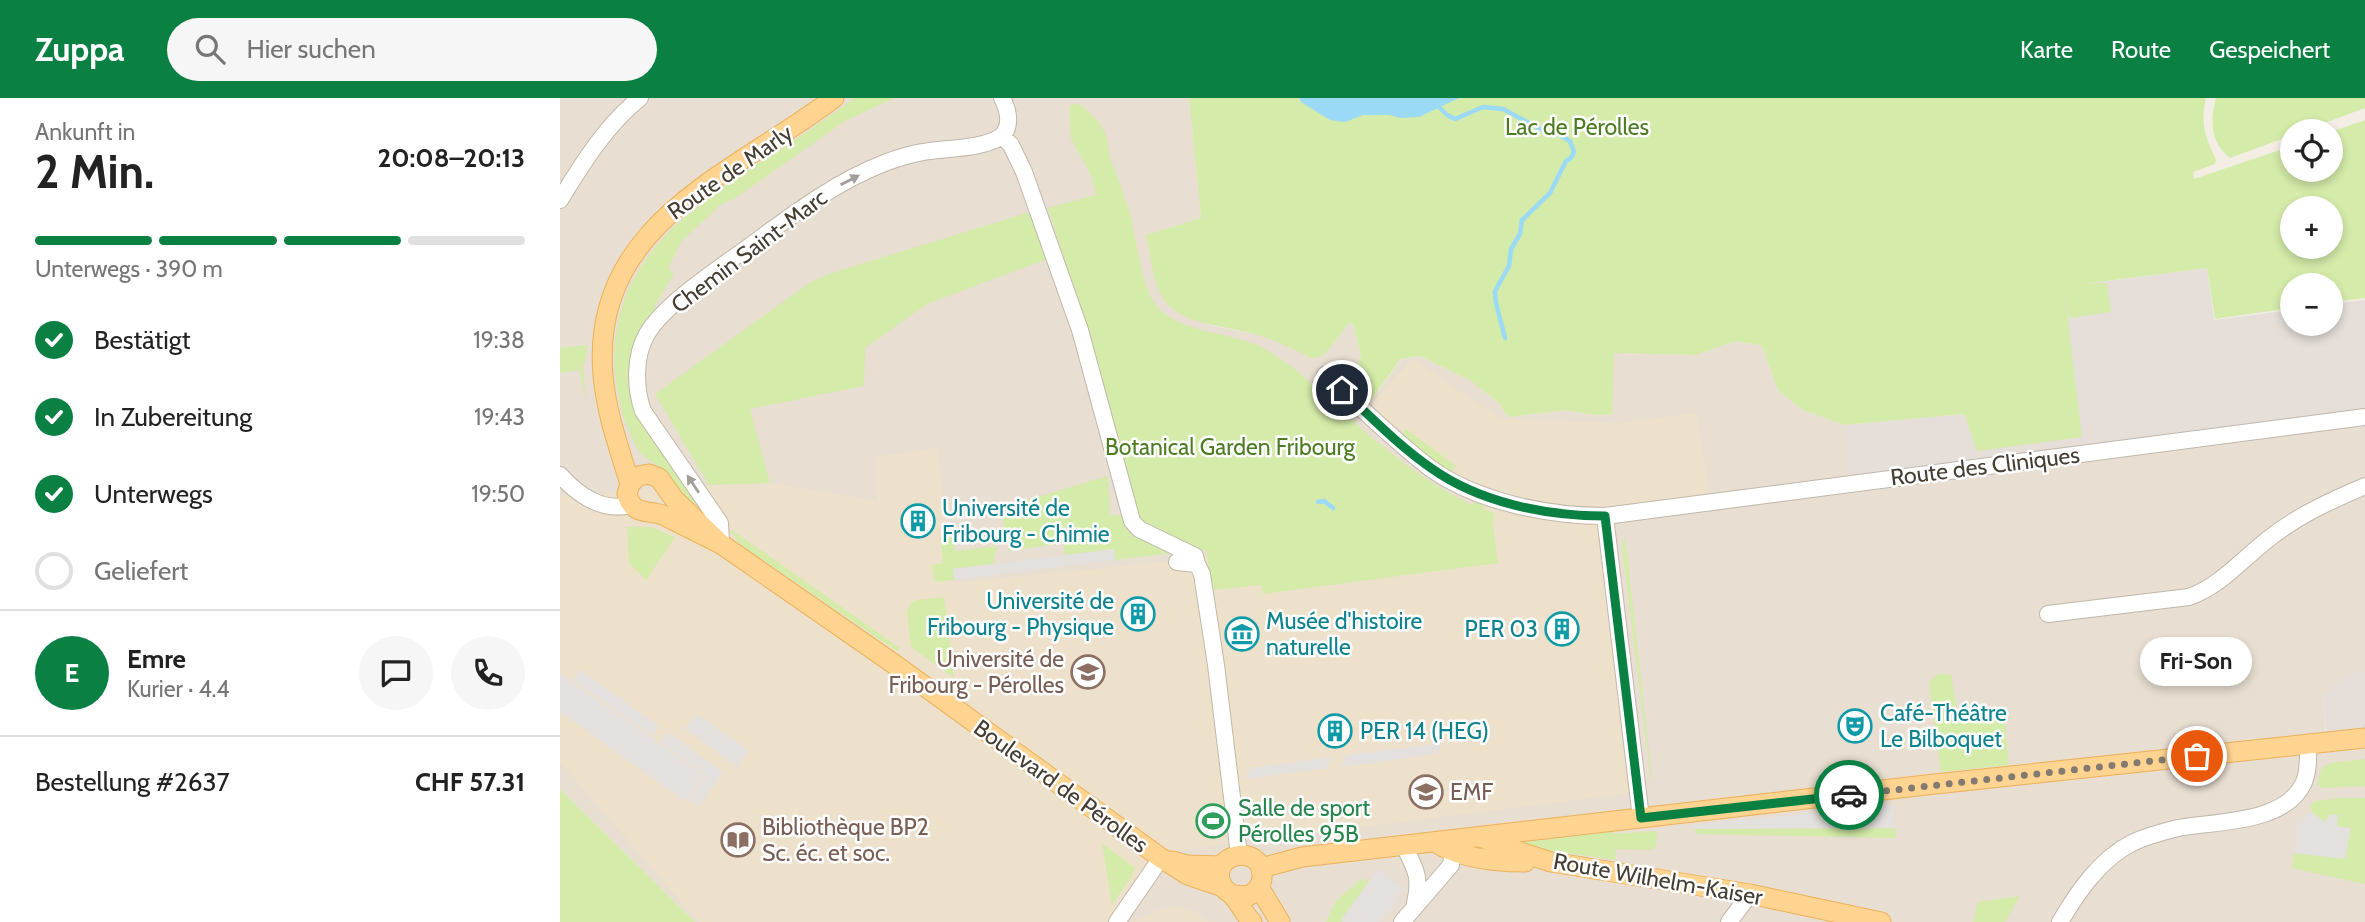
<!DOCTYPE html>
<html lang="de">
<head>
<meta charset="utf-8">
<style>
  body { margin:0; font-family:Cabin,sans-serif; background:#f6f6f6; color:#222; height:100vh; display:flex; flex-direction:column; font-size:26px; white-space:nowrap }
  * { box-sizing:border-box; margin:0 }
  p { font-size:23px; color:#767676 }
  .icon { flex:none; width:38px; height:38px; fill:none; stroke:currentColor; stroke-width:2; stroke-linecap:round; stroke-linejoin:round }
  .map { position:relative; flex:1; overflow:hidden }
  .drawer { display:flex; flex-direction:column; background:#fff; width:560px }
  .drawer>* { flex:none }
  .fabs { position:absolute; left:1720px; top:21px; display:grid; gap:14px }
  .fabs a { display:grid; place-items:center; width:63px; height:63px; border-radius:50%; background:#fff; box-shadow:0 4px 10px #0003; font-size:35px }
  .pin { position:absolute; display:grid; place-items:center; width:60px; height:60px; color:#fff; margin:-30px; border:4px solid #fff; border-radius:50%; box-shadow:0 2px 7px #0007 }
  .courier { position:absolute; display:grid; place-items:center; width:70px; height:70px; margin:-35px; border:5px solid #0b8043; border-radius:50%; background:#fff; color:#222; box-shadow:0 2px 9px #0007 }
  .bubble { position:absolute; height:49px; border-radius:24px; background:#fff; box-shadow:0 4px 10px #0003; font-size:23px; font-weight:700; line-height:49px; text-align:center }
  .headline em { font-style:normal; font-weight:700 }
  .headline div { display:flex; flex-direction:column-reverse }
  .headline { display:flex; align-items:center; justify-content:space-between; height:119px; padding:0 35px }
  h1 { font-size:46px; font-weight:700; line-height:52px }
  .bar { display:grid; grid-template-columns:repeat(4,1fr); gap:10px 7px; align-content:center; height:84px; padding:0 35px }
  .bar i { height:9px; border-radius:5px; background:#e0e0e0 }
  .bar .selected { background:#0b8043 }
  .bar p { grid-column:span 4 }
  .line { display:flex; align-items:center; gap:18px; padding:0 35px; border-top:2px solid #e0e0e0 }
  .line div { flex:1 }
  .round { display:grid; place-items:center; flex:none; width:74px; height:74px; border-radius:37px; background:#f6f6f6 }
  ol { padding:0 35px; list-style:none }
  li { display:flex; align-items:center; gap:21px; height:77px }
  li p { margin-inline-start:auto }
  li .icon { padding:7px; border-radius:50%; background:#0b8043; color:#fff; stroke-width:4 }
  li:last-child { color:#767676 }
  li i { width:38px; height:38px; border:4px solid #e0e0e0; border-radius:50% }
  header { display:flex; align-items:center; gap:42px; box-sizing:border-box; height:98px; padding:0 35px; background:#0b8043; color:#fff }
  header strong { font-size:33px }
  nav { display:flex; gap:38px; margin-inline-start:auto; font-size:24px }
  .search { width:490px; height:63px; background:#f6f6f6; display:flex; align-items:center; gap:18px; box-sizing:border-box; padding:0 24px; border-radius:38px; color:#767676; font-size:26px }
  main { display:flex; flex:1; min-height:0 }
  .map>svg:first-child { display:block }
  .residential { fill:#e8ded1 }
  .industrial { fill:#e5ded9 }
  .education { fill:#eee1cc }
  .green { fill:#d4eba9; fill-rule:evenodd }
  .parking { fill:#e3e0dd }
  .water { fill:#9adaf6 }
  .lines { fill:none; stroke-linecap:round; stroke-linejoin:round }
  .stream { stroke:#9adaf6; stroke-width:4.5 }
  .minor-casing { stroke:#c2b7a9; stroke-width:18 }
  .major-casing { stroke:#edb158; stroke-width:21 }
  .minor { stroke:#fff; stroke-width:16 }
  .major { stroke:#ffd491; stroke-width:19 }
  .oneway { fill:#a29e99 }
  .done { stroke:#837b71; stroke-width:7; stroke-dasharray:0 12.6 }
  .route { stroke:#0b8043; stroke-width:9 }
  .labels { text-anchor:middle; stroke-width:5; stroke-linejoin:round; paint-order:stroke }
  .park-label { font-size:23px; fill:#4e7c22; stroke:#fff }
  .street-label { font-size:23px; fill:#463d33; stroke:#fff }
  .culture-label { font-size:23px; fill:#0d838f; stroke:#fff; text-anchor:start }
  .education-label { font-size:23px; fill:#785e54; stroke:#fff; text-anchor:start }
  .leisure-label { font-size:23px; fill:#27864d; stroke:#fff; text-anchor:start }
</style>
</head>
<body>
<header>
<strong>Zuppa</strong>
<div class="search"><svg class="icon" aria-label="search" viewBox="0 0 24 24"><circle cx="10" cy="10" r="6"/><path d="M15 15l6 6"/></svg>Hier suchen</div>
<nav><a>Karte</a><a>Route</a><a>Gespeichert</a></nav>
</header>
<main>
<section class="drawer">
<div class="headline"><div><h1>2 Min.</h1><p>Ankunft in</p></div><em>20:08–20:13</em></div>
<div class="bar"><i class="selected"></i><i class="selected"></i><i class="selected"></i><i></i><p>Unterwegs · 390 m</p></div>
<ol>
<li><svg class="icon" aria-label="check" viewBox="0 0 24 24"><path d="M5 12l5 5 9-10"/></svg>Bestätigt<p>19:38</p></li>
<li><svg class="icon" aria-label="check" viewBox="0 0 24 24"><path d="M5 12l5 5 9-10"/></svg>In Zubereitung<p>19:43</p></li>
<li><svg class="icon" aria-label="check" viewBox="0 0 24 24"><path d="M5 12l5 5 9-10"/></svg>Unterwegs<p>19:50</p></li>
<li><i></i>Geliefert</li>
</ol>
<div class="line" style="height:126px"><b class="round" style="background:#0b8043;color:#fff">E</b><div><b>Emre</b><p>Kurier · 4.4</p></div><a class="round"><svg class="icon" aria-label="chat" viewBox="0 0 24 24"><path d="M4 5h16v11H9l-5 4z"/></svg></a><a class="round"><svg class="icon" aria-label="phone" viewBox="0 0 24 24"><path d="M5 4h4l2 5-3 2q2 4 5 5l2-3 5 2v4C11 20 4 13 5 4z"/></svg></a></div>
<div class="line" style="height:91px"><div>Bestellung #2637</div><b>CHF 57.31</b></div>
</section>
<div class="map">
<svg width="1805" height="824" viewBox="0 0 1805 824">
  <rect width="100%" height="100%" fill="#f3ede4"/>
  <path class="residential" d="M0 0H629L641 120 587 137 649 227 696 236 764 257 789 225 793 226 801 258 792 275 812 301 842 261 860 258 911 283 939 305 946 316 951 319 1005 312 1033 317 1054 255 1136 257 1176 243 1202 248 1218 292 1243 312 1284 327 1292 395 1805 322V574L1793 576 1763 595 1766 643 1805 639V824H135L0 691Z"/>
  <path class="industrial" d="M1647 170 1654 222 1732 212V226H1771V206L1805 202V322L1291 395 1284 327 1404 316 1504 189Z
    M1805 574V631L1766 635 1763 595 1793 575Z"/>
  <path class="education" d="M853 261 941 321 1061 325 1136 315 1152 411 1037 426 1070 695 614 753 550 824H139L0 664V398L149 387 210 385 317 403 316 359 377 350 393 485 918 432 917 423 925 391 896 377 809 308Z
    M619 808 635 814 649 824H572L599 811Z"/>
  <path class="green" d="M294 0H334L285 23 177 99 160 107 121 144 108 170 114 176 94 208 97 211 81 236 73 296 149 417 134 407 131 411C123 399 115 381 104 372 93 363 83 361 76 348 58 314 51 273 56 235 72 130 177 82 255 28 268 19 282 10 294 0Z
    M629 0H739L741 4 742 0H1646C1640 26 1645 38 1656 62L1655 66 1633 74 1634 81 1732 48V72H1771V34L1805 22V200L1771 204V187H1732V210L1655 221 1647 170 1524 186 1547 185 1551 214 1509 220 1504 189 1522 339 1417 353 1404 316 1284 327 1243 312 1218 292 1202 248 1176 243 1136 257 1054 255 1052 316 1033 317 1005 312 951 319 946 316 939 305 911 283 860 258 841 261 811 302C802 298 794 285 792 275L801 258 793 226 789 225 764 257 753 261C735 252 718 243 698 237 671 228 620 228 603 200 592 183 591 157 586 137L641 120ZM1732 110H1771V149H1732Z
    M1656 0H1805V10L1743 33H1732V37L1670 60C1650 45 1650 22 1656 0Z
    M515 5C527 9 543 27 547 39 549 46 548 53 550 60 557 78 564 96 570 115 576 141 579 169 588 193 604 235 660 232 694 246 708 251 722 262 735 271 791 321 844 374 912 407L917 401 921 402 923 411 934 415 933 426 938 465 703 496 701 487 653 492 646 452 628 451 584 426 577 417 531 246 488 110 536 97 532 79 511 41 509 9Z
    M473 113 490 160 367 206 305 250 304 288 190 311 210 385 149 387 95 296 249 185 272 175Z
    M27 247V256L23 268 26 303 19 272 0 275V250Z
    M846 331 896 368 891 375H889L841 337Z
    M548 378 550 417H565L613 455 555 462 554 451 505 457 503 445 449 453 440 410Z
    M67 429H91L115 439 86 482 69 465Z
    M170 432H172L340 550 338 552H335L188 452 178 444Z
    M1065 437 1092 681 1091 682 1062 450Z
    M392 439 395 453 437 448 433 466 393 471 394 482 374 484 372 467 383 465 380 440Z
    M384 499 394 580 351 549 347 515 350 506 356 502Z
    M1380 575 1391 577 1398 620 1444 615 1449 667 1381 674 1369 584Z
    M1805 661V688L1762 690 1757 687 1762 670 1771 665Z
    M0 691 135 824H0Z
    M1780 700H1805V786L1732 770 1734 755 1785 760 1777 728 1778 718 1770 716 1766 724 1752 715 1750 707 1756 703Z
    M1335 730 1336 740 1138 736 1133 731Z
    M1053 733 1054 736 1097 733 1096 748 1092 752 1055 751 1056 762 958 748 957 745Z
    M542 745 575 770 574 774 552 807Z
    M802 780 805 784 810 780 811 781 781 822 783 824H766L776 803Z
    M1460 798 1445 824H1413L1418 804Z"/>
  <path class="parking" d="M554 451 555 462 394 482 393 471Z
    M20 572 99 628 92 638 13 582Z
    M0 575 144 677 125 703 0 614Z
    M137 616 189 653 178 669 125 631Z
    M107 634 163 674 139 709 128 701 146 677 100 644Z
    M882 645 877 656 781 669 786 657Z
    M772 659 767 670 686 681 691 670Z
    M1333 707 1335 730 1133 731V727Z
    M1752 715 1765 724 1770 716 1778 717 1777 728 1791 730 1785 761 1734 755 1737 722 1744 723 1743 718Z
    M818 771 844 791 821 824H783L781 822Z"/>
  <path class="water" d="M739 0H899L859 19 841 20 829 17H803L785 24 770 22 741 4Z"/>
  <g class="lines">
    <path class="stream" d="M879 9 887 17 895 21 923 9 943 11 988 35 998 36 1010 43 1014 54 1011 60 1006 63 990 95 962 122 960 136 951 151 949 168 935 193 936 205 945 240
      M758 404 764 403 773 410"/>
    <defs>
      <path id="minor" d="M442 38 451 47 464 74 520 232 572 423 579 431 635 458 637 466 642 476 656 567 679 757
        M0 102C22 66 47 26 80 0
        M765 277C800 308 833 342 870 370 917 404 989 418 1045 418L1805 319
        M0 377C19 398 42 414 71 407
        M1045 418 1081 720
        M161 446 160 425 83 313C75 291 74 258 87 236 104 207 155 173 183 153 228 120 274 84 327 64 338 60 351 56 363 54 384 50 423 51 440 39 453 30 448 11 442 0
        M617 464 637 466
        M1488 516 1629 499C1662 487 1683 460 1711 439 1739 417 1772 402 1805 388
        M844 748C856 772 861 779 855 805
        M557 824 601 760
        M842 824 891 767 894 743
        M1169 824 1190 796
        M1500 824C1517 795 1540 761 1572 745 1586 738 1602 734 1618 730 1655 723 1726 726 1744 684 1749 672 1748 659 1748 646"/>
      <path id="major" d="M70 386C59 350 46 314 43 277 30 125 174 76 274 0
        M161 446 103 417C87 412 72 417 67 396L70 386 78 378 89 376 99 380 114 401 161 446 334 566 601 760 628 777 663 789
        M921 739 939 747 991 764 1190 796 1321 824
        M876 745C901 760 936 764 965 764
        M612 763 627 767 662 768
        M701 770 742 759 1366 687 1805 640
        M699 789 720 824
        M672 797 688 798C696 794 703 787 702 777 701 745 650 755 661 785 663 792 668 793 672 797 680 805 684 816 692 824"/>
    </defs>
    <use href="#minor" class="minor-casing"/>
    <use href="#major" class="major-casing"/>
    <use href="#minor" class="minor"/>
    <use href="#major" class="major"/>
  </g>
  <defs><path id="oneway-solid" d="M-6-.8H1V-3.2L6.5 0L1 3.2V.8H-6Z" transform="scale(1.75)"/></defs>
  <g class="oneway">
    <use href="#oneway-solid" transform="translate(290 82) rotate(-27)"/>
    <use href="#oneway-solid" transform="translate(133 386) rotate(-124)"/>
  </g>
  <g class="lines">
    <path class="done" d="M1289 697 1637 658"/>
    <path class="route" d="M782 292C811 319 839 348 871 370 920 405 987 418 1045 418L1081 720 1289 697"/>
  </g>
  <defs>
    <symbol id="building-ring" viewBox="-11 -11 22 22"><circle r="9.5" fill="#fff" stroke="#0f9aa8" stroke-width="1.5"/><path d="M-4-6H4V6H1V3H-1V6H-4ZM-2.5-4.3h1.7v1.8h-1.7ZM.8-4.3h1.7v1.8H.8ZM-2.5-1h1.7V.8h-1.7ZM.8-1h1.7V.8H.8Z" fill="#0f9aa8"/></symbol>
    <symbol id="museum-ring" viewBox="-11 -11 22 22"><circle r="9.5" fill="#fff" stroke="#0f9aa8" stroke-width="1.5"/><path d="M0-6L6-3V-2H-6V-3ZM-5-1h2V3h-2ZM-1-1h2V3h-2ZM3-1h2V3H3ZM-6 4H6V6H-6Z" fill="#0f9aa8"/></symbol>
    <symbol id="university-ring" viewBox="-11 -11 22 22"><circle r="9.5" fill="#fff" stroke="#8d6e63" stroke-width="1.5"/><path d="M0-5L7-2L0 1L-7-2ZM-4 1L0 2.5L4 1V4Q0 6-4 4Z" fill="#8d6e63"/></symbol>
    <symbol id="theatre-ring" viewBox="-11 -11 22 22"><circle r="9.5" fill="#fff" stroke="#0f9aa8" stroke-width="1.5"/><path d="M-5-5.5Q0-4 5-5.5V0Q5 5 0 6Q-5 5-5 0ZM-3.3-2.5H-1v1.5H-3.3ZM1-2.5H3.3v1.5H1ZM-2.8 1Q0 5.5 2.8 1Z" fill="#0f9aa8"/></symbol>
    <symbol id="stadium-ring" viewBox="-11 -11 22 22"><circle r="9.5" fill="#fff" stroke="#2e9e5b" stroke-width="1.5"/><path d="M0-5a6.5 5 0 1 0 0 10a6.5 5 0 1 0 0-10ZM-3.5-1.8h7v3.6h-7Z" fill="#2e9e5b"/></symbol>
    <symbol id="library-ring" viewBox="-11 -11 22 22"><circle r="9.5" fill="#fff" stroke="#8d6e63" stroke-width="1.5"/><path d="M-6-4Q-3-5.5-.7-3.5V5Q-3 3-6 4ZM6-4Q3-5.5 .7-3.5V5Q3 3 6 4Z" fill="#8d6e63"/></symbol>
  </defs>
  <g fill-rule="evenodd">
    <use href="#building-ring" x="339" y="404" width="38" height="38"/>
    <use href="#building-ring" x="559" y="497" width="38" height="38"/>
    <use href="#building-ring" x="983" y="512" width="38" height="38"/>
    <use href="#museum-ring" x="663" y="517" width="38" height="38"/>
    <use href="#university-ring" x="509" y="555" width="38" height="38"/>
    <use href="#theatre-ring" x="1276" y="609" width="38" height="38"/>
    <use href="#building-ring" x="756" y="614" width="38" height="38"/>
    <use href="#university-ring" x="847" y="675" width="38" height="38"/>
    <use href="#stadium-ring" x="634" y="704" width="38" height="38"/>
    <use href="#library-ring" x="159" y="723" width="38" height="38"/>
  </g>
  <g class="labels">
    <g class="park-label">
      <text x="1017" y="37">Lac de Pérolles</text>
      <text x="670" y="357">Botanical Garden Fribourg</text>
    </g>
    <g class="street-label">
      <text transform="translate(170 74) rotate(-35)" y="8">Route de Marly</text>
      <text transform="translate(189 153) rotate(-37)" y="8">Chemin Saint-Marc</text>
      <text transform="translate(1425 368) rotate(-7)" y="8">Route des Cliniques</text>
      <text transform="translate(501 688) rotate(36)" y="8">Boulevard de Pérolles</text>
      <text transform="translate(1098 781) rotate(10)" y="8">Route Wilhelm-Kaiser</text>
    </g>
    <g class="culture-label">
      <text x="382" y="418">Université de<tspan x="382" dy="26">Fribourg - Chimie</tspan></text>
      <text x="554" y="511" text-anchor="end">Université de<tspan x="554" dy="26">Fribourg - Physique</tspan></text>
      <text x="706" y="531">Musée d'histoire<tspan x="706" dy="26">naturelle</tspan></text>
      <text x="978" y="539" text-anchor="end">PER 03</text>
      <text x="1320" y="623">Café-Théâtre<tspan x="1320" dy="26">Le Bilboquet</tspan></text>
      <text x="800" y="641">PER 14 (HEG)</text>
    </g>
    <g class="education-label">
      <text x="504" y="569" text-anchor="end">Université de<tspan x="504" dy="26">Fribourg - Pérolles</tspan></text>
      <text x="890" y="702">EMF</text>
      <text x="202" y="737">Bibliothèque BP2<tspan x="202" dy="26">Sc. éc. et soc.</tspan></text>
    </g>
    <g class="leisure-label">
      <text x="678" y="718">Salle de sport<tspan x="678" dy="26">Pérolles 95B</tspan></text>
    </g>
  </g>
</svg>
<div class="fabs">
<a><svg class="icon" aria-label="locate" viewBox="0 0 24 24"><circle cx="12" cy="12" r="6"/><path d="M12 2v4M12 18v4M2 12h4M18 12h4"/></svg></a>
<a>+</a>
<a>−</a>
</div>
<div class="pin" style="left:1637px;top:658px;background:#ea580c"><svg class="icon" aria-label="bag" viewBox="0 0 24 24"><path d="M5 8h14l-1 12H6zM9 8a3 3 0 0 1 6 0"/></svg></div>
<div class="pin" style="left:782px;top:292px;background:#1f2937"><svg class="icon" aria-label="home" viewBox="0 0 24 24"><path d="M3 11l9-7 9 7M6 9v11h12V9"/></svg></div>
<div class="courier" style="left:1289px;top:697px"><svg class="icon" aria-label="car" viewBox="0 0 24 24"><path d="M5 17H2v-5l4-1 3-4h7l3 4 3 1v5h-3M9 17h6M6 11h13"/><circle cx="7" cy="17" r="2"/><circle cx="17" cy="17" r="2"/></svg></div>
<div class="bubble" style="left:1580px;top:539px;width:112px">Fri-Son</div>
</div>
</main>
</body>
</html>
